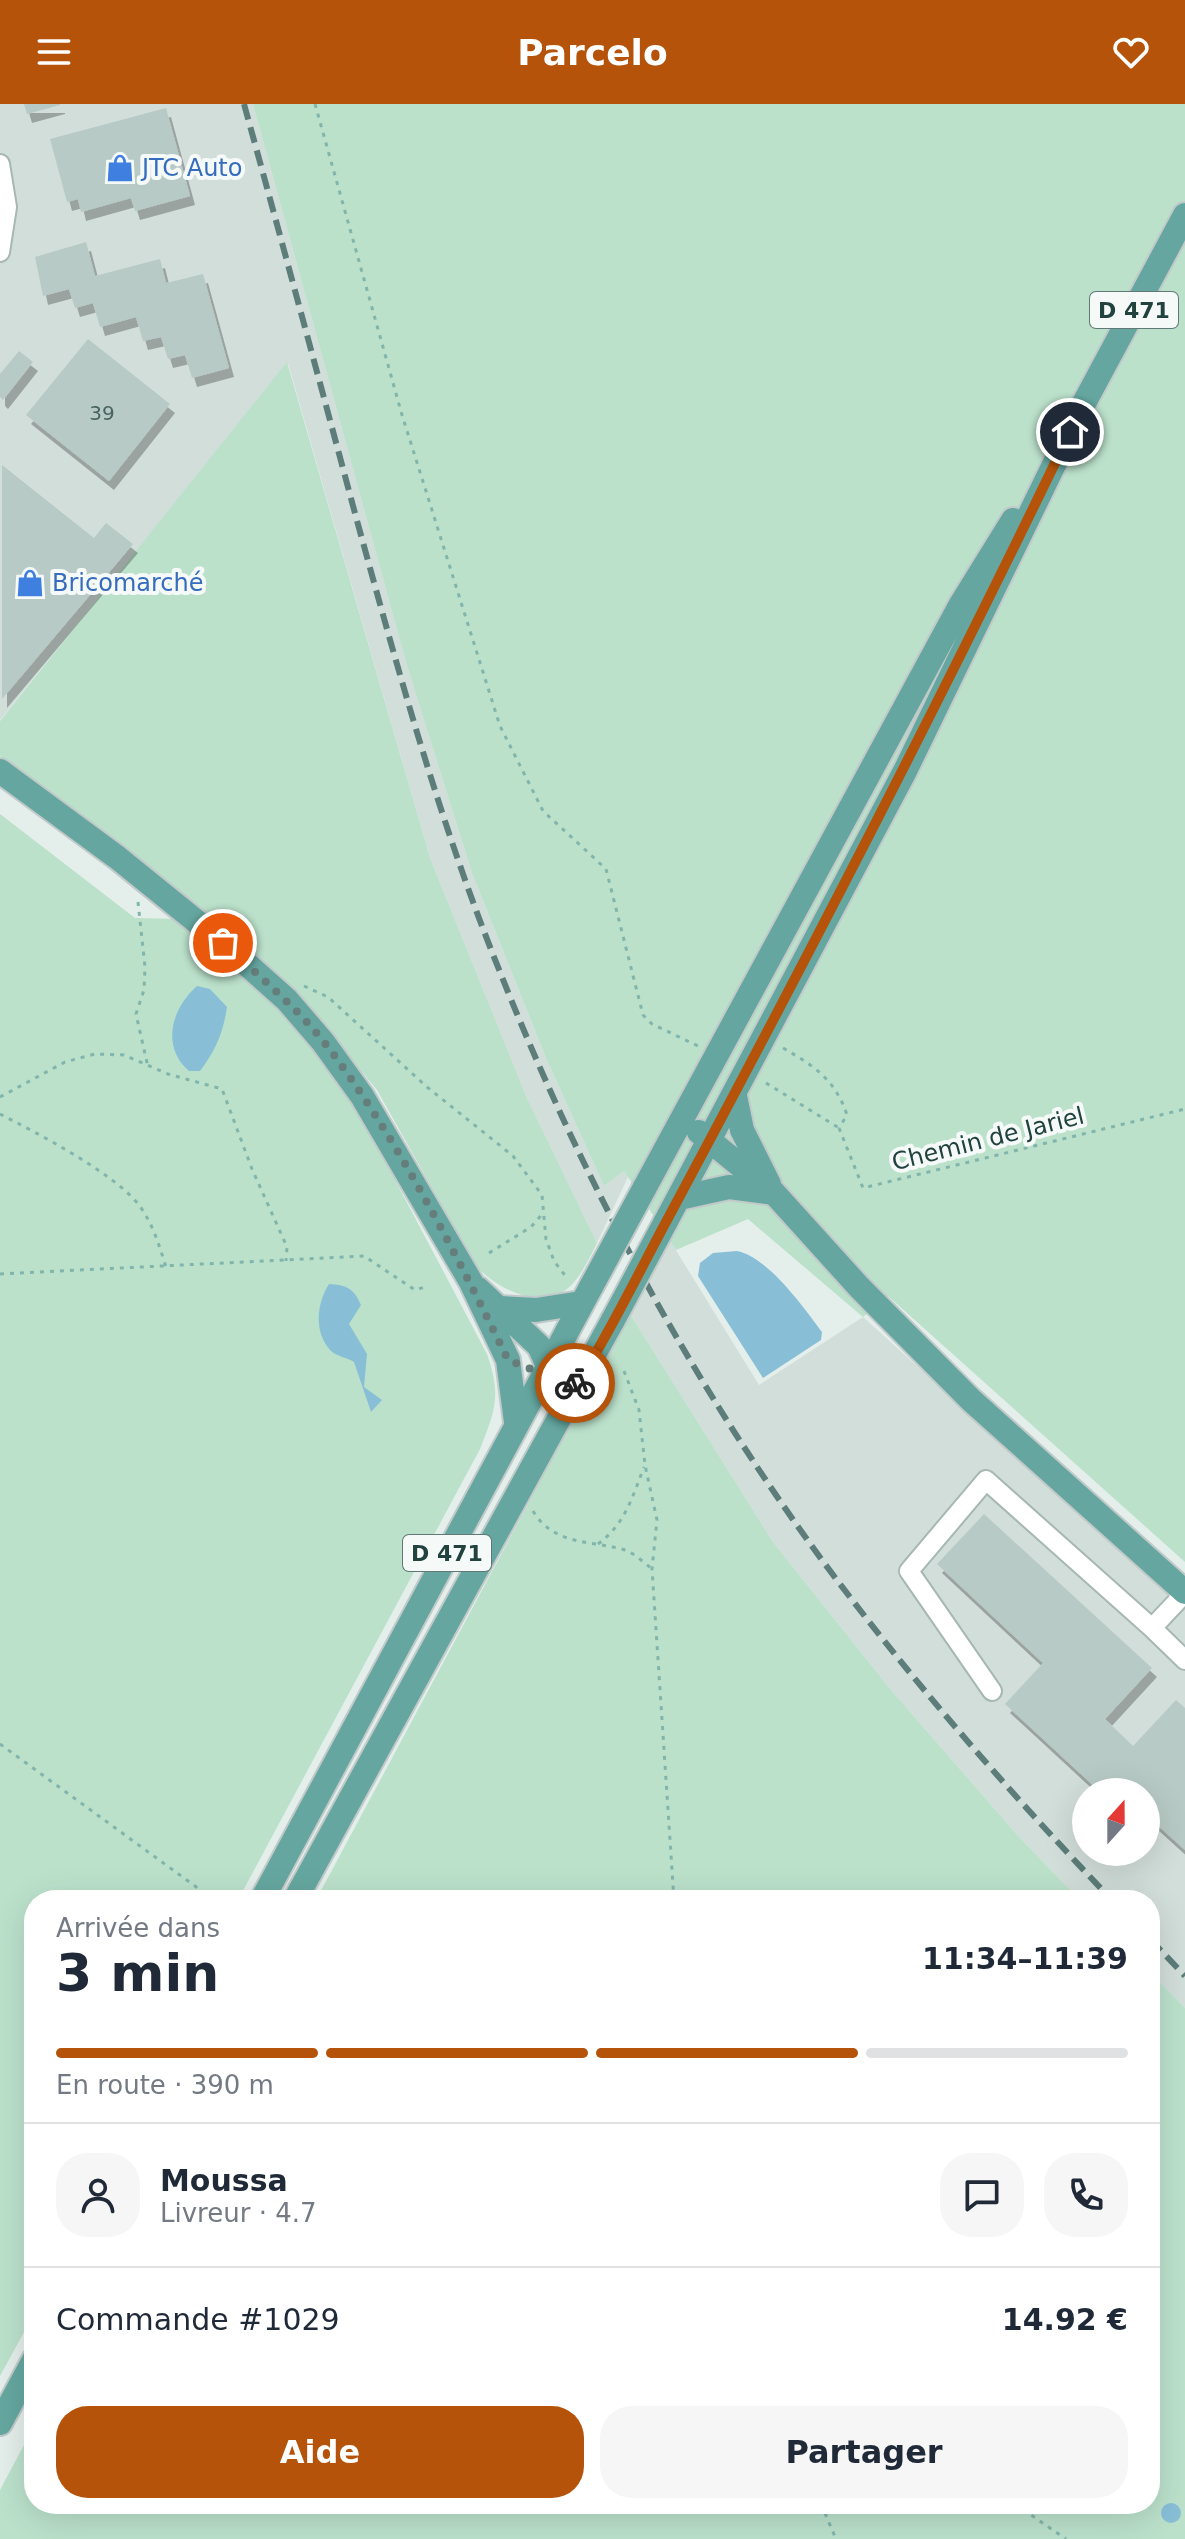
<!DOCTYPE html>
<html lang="fr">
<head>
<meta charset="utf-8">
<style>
  body { margin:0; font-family:"DejaVu Sans",sans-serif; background:#f6f6f7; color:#1f2937; height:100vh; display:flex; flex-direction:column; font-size:30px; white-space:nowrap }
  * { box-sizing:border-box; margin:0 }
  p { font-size:26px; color:#747a83 }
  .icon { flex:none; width:44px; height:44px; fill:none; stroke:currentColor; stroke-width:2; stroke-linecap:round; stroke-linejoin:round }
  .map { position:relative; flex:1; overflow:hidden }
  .drawer { position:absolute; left:24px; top:1786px; width:1136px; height:624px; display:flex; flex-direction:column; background:#fff; border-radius:32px; box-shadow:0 8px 32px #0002 }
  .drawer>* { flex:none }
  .needle { width:52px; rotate:21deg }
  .tools { position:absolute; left:1072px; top:1674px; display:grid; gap:16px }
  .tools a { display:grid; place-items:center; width:88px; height:88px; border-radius:50%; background:#fff; box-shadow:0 8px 32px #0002; font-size:40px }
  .pin { position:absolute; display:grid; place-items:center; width:68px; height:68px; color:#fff; margin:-34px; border:4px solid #fff; border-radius:50%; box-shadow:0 2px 8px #0007 }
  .courier { position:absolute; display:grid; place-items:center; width:80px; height:80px; margin:-40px; border:6px solid #b45309; border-radius:50%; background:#fff; color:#222; box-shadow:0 2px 10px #0007 }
  .headline em { font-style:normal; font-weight:800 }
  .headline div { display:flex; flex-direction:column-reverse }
  .headline { display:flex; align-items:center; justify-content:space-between; height:136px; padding:0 32px }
  h1 { font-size:52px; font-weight:800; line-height:60px }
  .bar { display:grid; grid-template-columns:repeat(4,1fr); gap:12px 8px; align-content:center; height:96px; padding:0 32px }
  .bar i { height:10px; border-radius:6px; background:#e0e1e3 }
  .bar .active { background:#b45309 }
  .bar p { grid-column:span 4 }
  .line { display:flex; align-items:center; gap:20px; padding:0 32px; border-top:2px solid #e0e1e3 }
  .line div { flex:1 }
  .round { display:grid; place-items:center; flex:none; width:84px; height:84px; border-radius:32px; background:#f6f6f7 }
  .primary-button { display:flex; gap:16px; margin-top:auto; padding:16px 32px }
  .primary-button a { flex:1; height:92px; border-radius:32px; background:#b45309; color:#fff; font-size:32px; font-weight:800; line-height:92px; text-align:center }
  .primary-button a+a { background:#f6f6f7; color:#1f2937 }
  header { display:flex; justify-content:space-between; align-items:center; height:104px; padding:0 32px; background:#b45309; color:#fff; font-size:36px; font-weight:800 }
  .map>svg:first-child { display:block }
  .built { fill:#d2deda; fill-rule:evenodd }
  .green { fill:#bbe1cb }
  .water { fill:#88bfd7 }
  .building { fill:#b8cac5; filter:url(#shadow) }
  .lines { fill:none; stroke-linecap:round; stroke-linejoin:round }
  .minor-casing { stroke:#a6b7b4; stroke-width:22 }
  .major-casing { stroke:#c1cac9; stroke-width:28 }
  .path { stroke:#81b5ac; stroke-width:3; stroke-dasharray:4 6; stroke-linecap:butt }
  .minor { stroke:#fff; stroke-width:18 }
  .major { stroke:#65a7a0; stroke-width:24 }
  .rail { stroke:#5c7d79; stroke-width:6; stroke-dasharray:16 8; stroke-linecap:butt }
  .major-bridge-casing { stroke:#c1cac9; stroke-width:28; stroke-linecap:butt }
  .major-bridge { stroke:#65a7a0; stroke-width:24 }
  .done { stroke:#657e7b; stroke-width:8; stroke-dasharray:0 14.4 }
  .route { stroke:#b45309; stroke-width:10 }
  .labels { text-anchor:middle; stroke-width:8; stroke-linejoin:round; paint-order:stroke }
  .number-label { font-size:20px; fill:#476460 }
  .shield { fill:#f5faf8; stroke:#617976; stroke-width:2 }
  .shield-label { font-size:22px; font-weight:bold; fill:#21423e }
  .shop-label { font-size:24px; fill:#366cbe; stroke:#f5faf8; text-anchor:start }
  .street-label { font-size:24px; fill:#21423e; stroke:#f5faf8 }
</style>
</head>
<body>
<header><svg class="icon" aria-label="menu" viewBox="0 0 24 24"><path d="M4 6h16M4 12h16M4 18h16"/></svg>Parcelo<svg class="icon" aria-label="heart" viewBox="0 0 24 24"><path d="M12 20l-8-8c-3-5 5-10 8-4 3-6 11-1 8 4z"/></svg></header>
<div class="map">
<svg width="1185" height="2435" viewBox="0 0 1185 2435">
  <defs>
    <filter id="shadow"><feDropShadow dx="5" dy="9" stdDeviation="0" flood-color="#0004"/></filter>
  </defs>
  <rect width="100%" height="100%" fill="#e4eeeb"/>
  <path class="built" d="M0 0H253L407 562 472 769 546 954 604 1082 624 1067 628 1073 597 1139 527 994 430 754 288 259 0 616Z
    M669 1135 759 1281 863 1213 1185 1504V1904L1150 1868V1796H1080L1019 1733 891 1586 773 1438 630 1210ZM1086 1688H1146V1748H1086Z"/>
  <path class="green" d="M253 0H1185V1458L888 1192 863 1213 748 1115 676 1146 624 1067 604 1082 546 954 472 769 407 562Z
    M287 258 430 754 527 994 597 1139C591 1151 584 1166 575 1177 548 1211 499 1187 476 1162L377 986 326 924 152 766 0 652V617Z
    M0 710 135 814 175 815 285 911 321 953 367 1023 487 1250C501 1291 496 1305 480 1345L238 1796H34V2210L0 2272Z
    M630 1210 773 1438 891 1586 1019 1733 1080 1796H316Z
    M1150 1868 1185 1904V2435H0V2386L34 2322V2375L24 2383 26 2388 34 2390V2400H1150Z"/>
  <path class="water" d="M197 882 210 885 227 903C223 929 216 946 200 967H189C161 943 171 905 197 882Z
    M737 1147C768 1153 804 1204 822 1228L821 1236 763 1274 698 1172 700 1159 713 1149Z
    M329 1180C346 1181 354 1184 361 1201L349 1220 367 1250 364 1283 382 1296 371 1308 354 1258C348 1254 336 1252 331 1247 313 1228 317 1199 329 1180Z
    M1161 2409a10 10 0 1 1 20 0a10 10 0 1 1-20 0Z"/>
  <path class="building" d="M24 0H60V1L27 10Z
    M166 4 190 92 135 107 131 94 81 108 78 95 67 98 50 35Z
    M86 138 95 172 160 155 166 179 203 170 229 264 192 274 185 251 168 255 161 233 143 237 136 213 100 223 93 199 75 204 69 185 43 192 35 153Z
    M88 235 170 300 109 377 26 311Z
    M19 247 33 258 3 296 0 293V270Z
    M2 361 94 434 106 419 133 440 2 595Z
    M984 1410 1152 1564 1105 1615 1133 1642 1176 1596 1185 1604V1746L1153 1717 1146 1725V1688H1090L1095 1683 1005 1600 1043 1559 937 1460Z"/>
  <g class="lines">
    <defs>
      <path id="minor" d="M0 60 7 103 0 148
        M1185 1489 1152 1524 1185 1556
        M992 1587 909 1467 986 1376 1152 1524"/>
      <path id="major" d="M0 667 118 754 223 839 287 896 323 938 362 992 471 1178 508 1256 516 1318
        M735 992 742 1026 769 1080
        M699 1028 774 1089 859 1183 971 1296 1185 1488
        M644 1085 961 500 1013 416
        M679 1094 729 1083 774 1089
        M665 1119 905 667 1083 301 1185 111
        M478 1185 539 1242 549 1264 556 1268
        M500 1204 536 1206 581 1199
        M262 1796 592 1181
        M295 1796 613 1216
        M0 2319 34 2256"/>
    </defs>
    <use href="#minor" class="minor-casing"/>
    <use href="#major" class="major-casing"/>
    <path class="path" d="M315 0 402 311 500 622 543 707 606 765 643 911 652 920 698 942
      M138 798 145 863 144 886 136 910 148 963
      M304 882 328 893 427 983 513 1052 542 1091 546 1135 554 1157 567 1174
      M783 944C814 962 835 975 847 1011L839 1024
      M766 979 839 1024
      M0 993 65 958 95 950 124 951 168 970 222 985 252 1065 287 1143 286 1157
      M0 1010C37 1029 114 1069 139 1101 153 1120 159 1141 166 1163
      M839 1024 863 1084 1185 1005
      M489 1149 531 1123 544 1108
      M0 1170 364 1152 415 1186 425 1183
      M624 1267 639 1306 645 1361 657 1416 652 1465 674 1796
      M533 1407C554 1442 591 1436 625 1446 634 1449 643 1458 651 1464
      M598 1440C625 1420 632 1394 644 1363
      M0 1640 210 1793
      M821 2400 836 2435
      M1015 2400 1066 2435"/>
    <use href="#minor" class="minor"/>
    <use href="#major" class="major"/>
    <path class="rail" d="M244 0C282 138 319 275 356 413 398 566 440 720 500 868 582 1075 690 1276 822 1456 911 1576 1009 1688 1112 1796
      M1150 1835 1185 1872"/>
    <defs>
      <path id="major-bridge" d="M592 1181 644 1085
        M613 1216 665 1119"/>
    </defs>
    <use href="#major-bridge" class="major-bridge-casing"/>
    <use href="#major-bridge" class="major-bridge"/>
  </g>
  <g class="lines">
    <path class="done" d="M223 839C258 871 294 901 324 938 394 1028 458 1153 508 1256L531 1265 549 1264 575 1279"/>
    <path class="route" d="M575 1279C589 1270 652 1143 666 1118 806 857 942 594 1070 328"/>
  </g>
  <defs>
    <symbol id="shop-bare" viewBox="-9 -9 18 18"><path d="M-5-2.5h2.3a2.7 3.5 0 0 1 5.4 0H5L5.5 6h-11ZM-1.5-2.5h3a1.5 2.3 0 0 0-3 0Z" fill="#3f7fe0" stroke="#f5faf8" stroke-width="2.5" paint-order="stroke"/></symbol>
  </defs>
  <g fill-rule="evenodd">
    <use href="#shop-bare" x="100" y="44" width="40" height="40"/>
    <use href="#shop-bare" x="10" y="459" width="40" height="40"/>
  </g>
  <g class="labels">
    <g class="number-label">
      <text x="102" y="316">39</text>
    </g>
    <g class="shield">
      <rect x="1090" y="188" width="88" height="36" rx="6"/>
      <rect x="403" y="1431" width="88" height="36" rx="6"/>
    </g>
    <g class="shield-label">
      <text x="1134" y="214">D 471</text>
      <text x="447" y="1457">D 471</text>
    </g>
    <g class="shop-label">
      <text x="142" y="72">JTC Auto</text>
      <text x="52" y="487">Bricomarché</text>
    </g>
    <g class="street-label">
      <text transform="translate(988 1035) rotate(-14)" y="8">Chemin de Jariel</text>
    </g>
  </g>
</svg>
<div class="tools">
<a><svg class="needle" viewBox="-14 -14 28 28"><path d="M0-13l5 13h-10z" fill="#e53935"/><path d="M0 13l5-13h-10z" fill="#747a83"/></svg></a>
</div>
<div class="pin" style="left:223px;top:839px;background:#ea580c"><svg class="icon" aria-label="bag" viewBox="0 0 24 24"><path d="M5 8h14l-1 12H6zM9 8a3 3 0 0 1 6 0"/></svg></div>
<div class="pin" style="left:1070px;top:328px;background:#1f2937"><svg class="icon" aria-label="home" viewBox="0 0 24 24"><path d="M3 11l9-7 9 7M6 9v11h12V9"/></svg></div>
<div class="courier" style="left:575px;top:1279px"><svg class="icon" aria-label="bike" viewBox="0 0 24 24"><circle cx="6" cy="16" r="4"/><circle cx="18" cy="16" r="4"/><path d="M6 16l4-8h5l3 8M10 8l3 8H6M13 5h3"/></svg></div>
<section class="drawer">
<div class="headline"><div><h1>3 min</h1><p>Arrivée dans</p></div><em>11:34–11:39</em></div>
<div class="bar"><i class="active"></i><i class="active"></i><i class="active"></i><i></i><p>En route · 390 m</p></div>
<div class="line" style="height:144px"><a class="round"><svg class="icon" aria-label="person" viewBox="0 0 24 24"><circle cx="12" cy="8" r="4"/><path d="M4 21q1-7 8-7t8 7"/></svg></a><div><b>Moussa</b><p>Livreur · 4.7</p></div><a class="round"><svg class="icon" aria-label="chat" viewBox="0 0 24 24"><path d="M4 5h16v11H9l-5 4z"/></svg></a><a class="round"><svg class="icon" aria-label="phone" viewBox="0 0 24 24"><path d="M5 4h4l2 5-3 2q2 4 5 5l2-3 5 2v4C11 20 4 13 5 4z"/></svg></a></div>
<div class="line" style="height:104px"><div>Commande #1029</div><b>14.92 €</b></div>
<div class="primary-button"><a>Aide</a><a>Partager</a></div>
</section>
</div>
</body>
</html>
